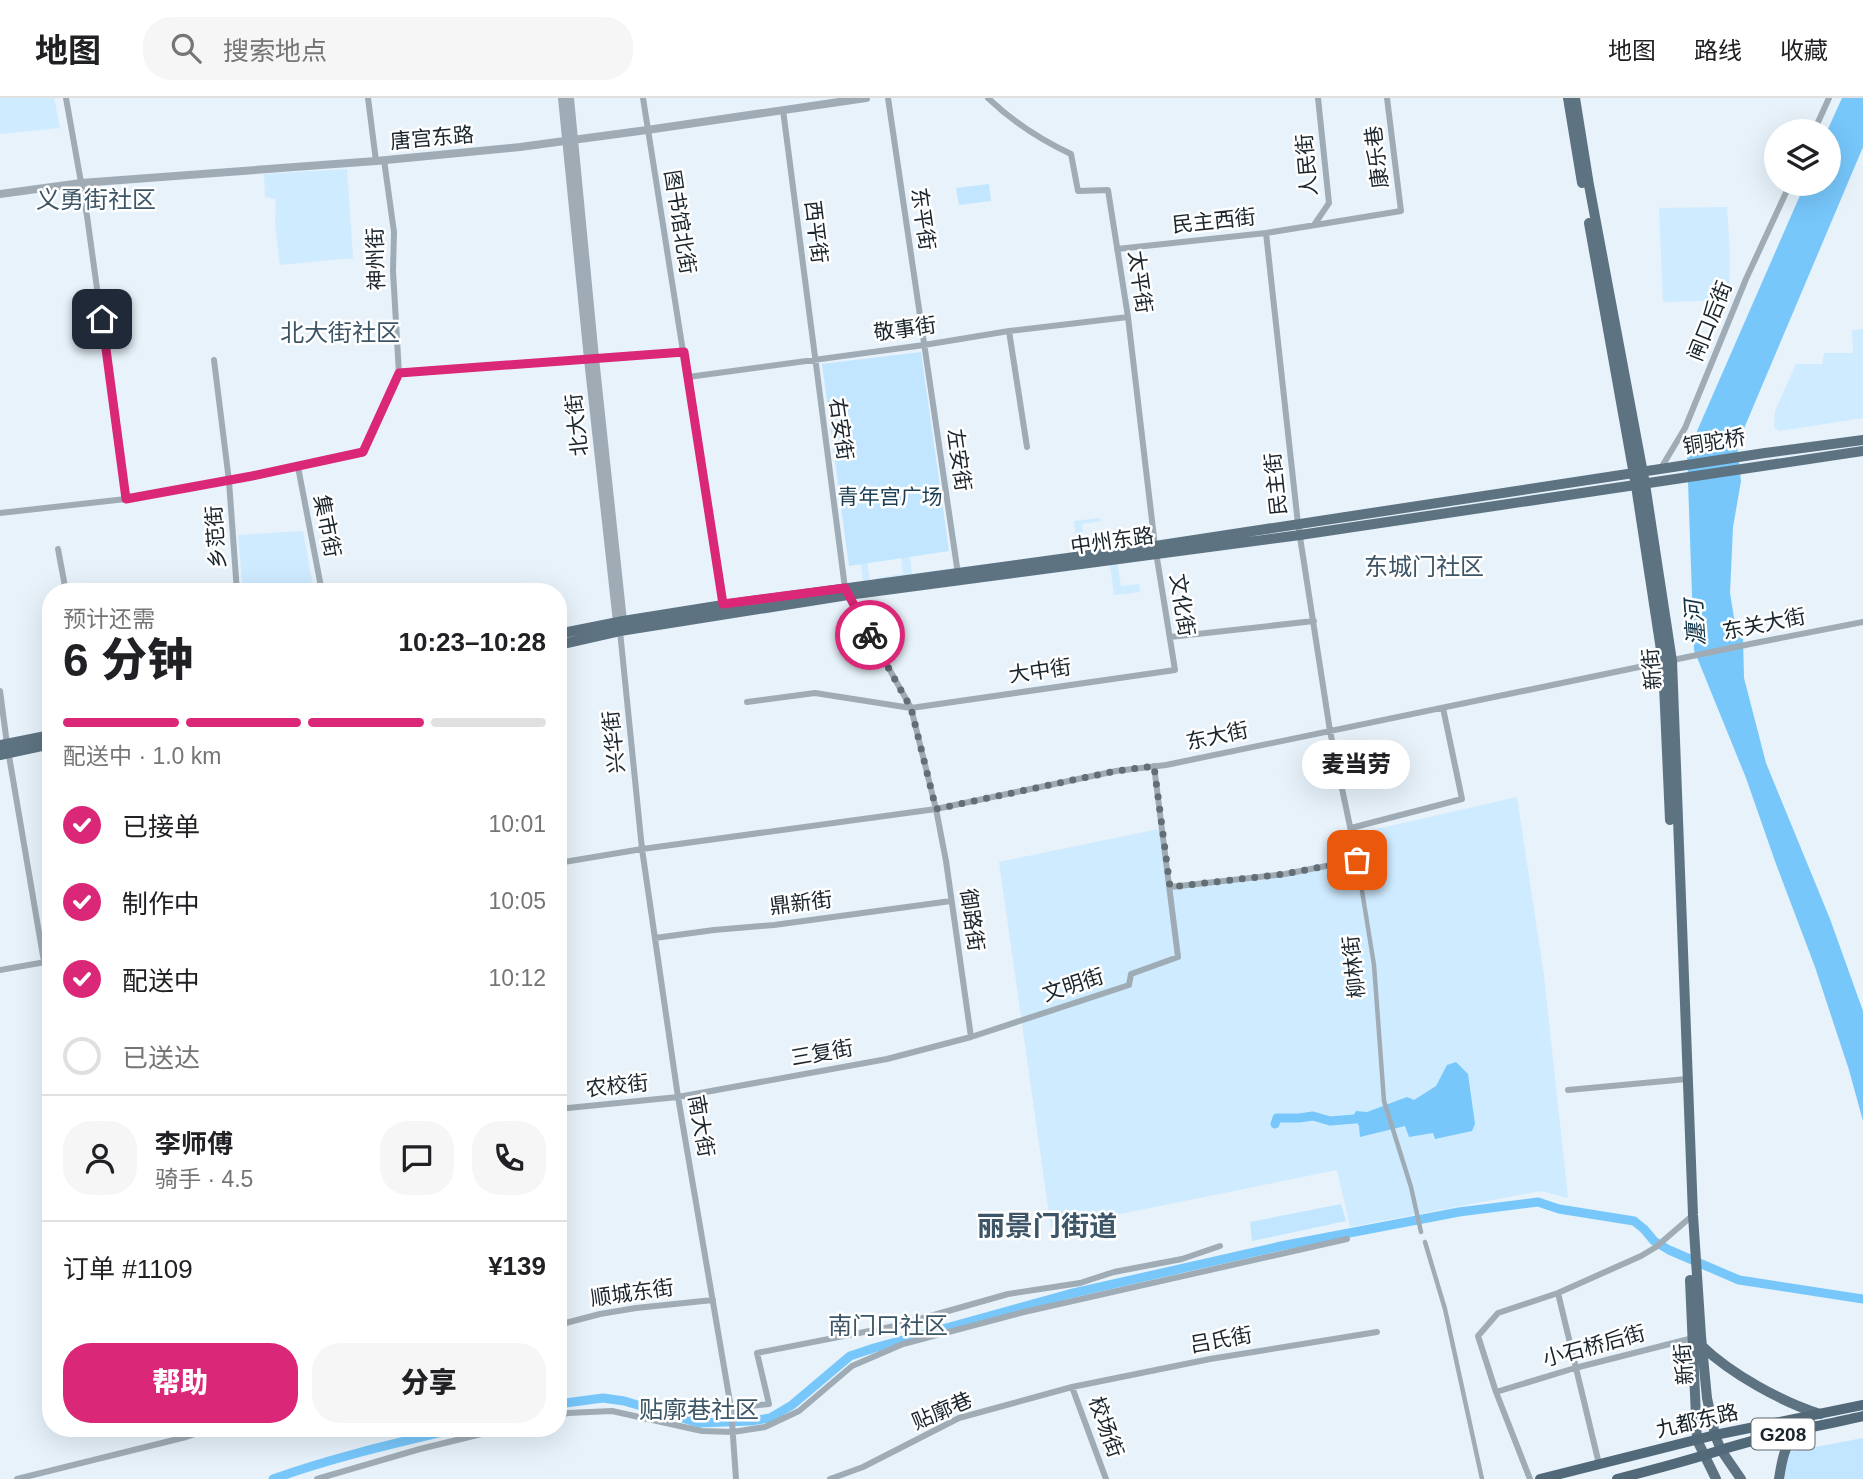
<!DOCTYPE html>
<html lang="zh">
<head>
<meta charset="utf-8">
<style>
  body { margin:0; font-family:Arial,"Noto Sans SC",sans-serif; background:#f6f6f6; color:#202124; height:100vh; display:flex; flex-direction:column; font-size:26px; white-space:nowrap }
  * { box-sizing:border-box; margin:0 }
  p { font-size:23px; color:#757577 }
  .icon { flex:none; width:38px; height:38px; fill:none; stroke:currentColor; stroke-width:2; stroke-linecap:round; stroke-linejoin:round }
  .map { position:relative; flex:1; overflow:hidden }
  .details { position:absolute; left:42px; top:485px; width:525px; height:854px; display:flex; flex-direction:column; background:#fff; border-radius:28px; box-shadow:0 7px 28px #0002 }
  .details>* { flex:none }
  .fabs { position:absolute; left:1764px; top:21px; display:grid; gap:14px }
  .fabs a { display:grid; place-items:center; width:77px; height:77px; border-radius:50%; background:#fff; box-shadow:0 7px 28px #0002; font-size:35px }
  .pin { position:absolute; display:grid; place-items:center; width:60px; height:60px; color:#fff; margin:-30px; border-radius:14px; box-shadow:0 4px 10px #0006 }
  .courier { position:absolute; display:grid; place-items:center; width:70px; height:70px; margin:-35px; border:5px solid #db2777; border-radius:50%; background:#fff; color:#222; box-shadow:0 2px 9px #0007 }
  .bubble { position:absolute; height:49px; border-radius:24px; background:#fff; box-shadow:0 7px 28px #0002; font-size:23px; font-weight:800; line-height:49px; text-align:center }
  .headline em { font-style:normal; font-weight:800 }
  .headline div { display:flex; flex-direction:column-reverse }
  .headline { display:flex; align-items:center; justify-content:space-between; height:119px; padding:0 21px }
  h1 { font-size:46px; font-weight:800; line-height:52px }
  .bar { display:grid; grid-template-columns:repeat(4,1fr); gap:10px 7px; align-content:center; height:84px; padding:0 21px }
  .bar i { height:9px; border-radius:5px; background:#e0e0e0 }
  .bar .current { background:#db2777 }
  .bar p { grid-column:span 4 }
  .line { display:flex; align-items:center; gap:18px; padding:0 21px; border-top:2px solid #e0e0e0 }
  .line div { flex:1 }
  .round { display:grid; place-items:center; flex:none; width:74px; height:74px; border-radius:28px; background:#f6f6f6 }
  ol { padding:0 21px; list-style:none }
  li { display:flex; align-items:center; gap:21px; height:77px }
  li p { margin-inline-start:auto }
  li .icon { padding:7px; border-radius:50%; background:#db2777; color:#fff; stroke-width:4 }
  li:last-child { color:#757577 }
  li i { width:38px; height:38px; border:4px solid #e0e0e0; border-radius:50% }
  .primary-button { display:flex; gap:14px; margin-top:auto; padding:14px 21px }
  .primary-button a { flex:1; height:80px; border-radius:28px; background:#db2777; color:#fff; font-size:28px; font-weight:800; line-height:80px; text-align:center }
  .primary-button a+a { background:#f6f6f6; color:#202124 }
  header { display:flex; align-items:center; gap:42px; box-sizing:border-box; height:98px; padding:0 35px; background:#fff; border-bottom:2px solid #e0e0e0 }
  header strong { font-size:33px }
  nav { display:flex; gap:38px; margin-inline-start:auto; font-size:24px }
  .search { width:490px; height:63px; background:#f6f6f6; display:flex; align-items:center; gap:18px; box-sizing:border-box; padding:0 24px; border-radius:28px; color:#757577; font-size:26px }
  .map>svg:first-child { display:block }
  .built { fill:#cfebff }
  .green { fill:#c2e6ff }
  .water { fill:#77c7fb }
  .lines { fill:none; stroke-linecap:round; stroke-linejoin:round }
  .canal { stroke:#77c7fb; stroke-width:9 }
  .pedestrian { stroke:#a0acb5; stroke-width:4.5 }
  .minor { stroke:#a0acb5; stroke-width:6 }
  .tertiary { stroke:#a0acb5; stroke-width:8 }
  .primary { stroke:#5e7382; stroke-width:10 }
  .trunk { stroke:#526979; stroke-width:10 }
  .done { stroke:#626d74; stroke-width:7; stroke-dasharray:0 12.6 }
  .route { stroke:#db2777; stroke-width:9 }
  .labels { text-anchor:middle; stroke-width:5; stroke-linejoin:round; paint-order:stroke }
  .shield { fill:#fff; stroke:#5f666b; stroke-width:2 }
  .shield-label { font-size:19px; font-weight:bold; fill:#1a252c }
  .street-label { font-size:21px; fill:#1a252c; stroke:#fff }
  .park-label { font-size:21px; fill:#1b3e53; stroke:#fff }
  .water-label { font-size:23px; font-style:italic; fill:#0f3247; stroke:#fff }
  .quarter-label { font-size:24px; fill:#3d5667; stroke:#fff }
  .district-label { font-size:28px; font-weight:bold; fill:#3d5667; stroke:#fff }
</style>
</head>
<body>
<header>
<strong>地图</strong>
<div class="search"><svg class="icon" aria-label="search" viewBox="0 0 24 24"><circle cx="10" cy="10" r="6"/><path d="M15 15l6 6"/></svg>搜索地点</div>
<nav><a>地图</a><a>路线</a><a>收藏</a></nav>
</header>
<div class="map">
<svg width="1863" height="1381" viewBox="0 0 1863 1381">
  <rect width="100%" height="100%" fill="#e7f2fa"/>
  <path class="built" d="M0 0H54L60 30 0 36Z
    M347 71 353 160 280 167 275 126 276 101 265 99 264 76Z
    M1727 109 1730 156 1729 202 1663 204 1659 110Z
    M1863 231V320L1779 333 1774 329 1775 313 1796 266H1822L1824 255H1853L1852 232Z
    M899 377 912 476 1078 454 1074 423 1100 420 1101 423 1082 426 1085 453 1117 463 1121 488 1139 486 1140 494 1114 497 1110 467 864 489 857 437 863 436 870 483 876 482V480L903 476 890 378Z
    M303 433 314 493H243L238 437Z
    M1517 699 1544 878 1568 1100 1541 1093 1350 1129 1337 1072 1051 1130 999 764 1163 730 1170 789 1340 770 1358 762 1355 736Z"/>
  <path class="green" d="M989 86 991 103 959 107 956 90Z
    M921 254 949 453 849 468 822 266Z
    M1341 1106 1346 1123 1252 1143 1250 1124Z
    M1863 1340V1381H1784L1789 1354Z"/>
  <path class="water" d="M1842 0H1863V49L1737 347 1741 383 1733 429 1730 495 1734 520 1743 540 1744 580 1766 665 1830 821 1863 913V1023L1849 972 1815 869 1776 766 1746 680 1694 552 1687 356 1805 86H1829V33H1827Z
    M1456 964 1468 976 1475 1026 1472 1033 1435 1041 1433 1035 1409 1039 1405 1028 1360 1039 1359 1028 1353 1018 1356 1013 1367 1014 1407 999 1414 1002 1436 988 1447 967Z"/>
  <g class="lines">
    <path class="canal" d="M1275 1026 1277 1020H1299L1313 1018 1330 1023 1355 1021
      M558 1306 603 1300 624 1303 699 1325 751 1323 770 1320 792 1307 850 1258 874 1250 1069 1196 1281 1148 1459 1114 1538 1104 1559 1111 1634 1123 1644 1131 1654 1143 1669 1152 1739 1182 1863 1201
      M273 1381C334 1359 397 1345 460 1330"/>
    <path class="pedestrian" d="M1357 762 1374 867 1384 1003 1411 1089 1421 1134
      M1425 1144 1445 1211 1482 1381"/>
    <path class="minor" d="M66 0 87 118 126 401
      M368 0 376 63
      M643 0 723 507
      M888 0 958 476
      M783 12 845 490 848 497 911 610 936 711 946 763 971 939
      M1814 33 1829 0
      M1314 127 1329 105 1318 0
      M1117 151 1266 135 1401 113 1387 0
      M1009 233 1027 349
      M214 262 229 383 237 494
      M399 276 684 254
      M688 279 924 247 1009 233 1128 219
      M298 369 322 494
      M1661 370 1685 330 1746 181 1790 86
      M0 415 126 401 229 383 363 354 399 276 393 173 394 134 384 62
      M58 451 66 494
      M620 533 642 751 678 999 731 1310 736 1381
      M1170 539 1314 523
      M0 593 7 646 44 864
      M747 604 815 595 911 610 1175 572 1155 448 1128 219 1108 92 1078 93 1071 56C1041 42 1012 23 988 0
      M1351 730 1462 701 1443 610
      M558 765 642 751 936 711 1116 673 1166 667 1755 545 1863 524
      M1170 789 1285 776 1357 762 1330 633 1298 426 1266 135
      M655 840 714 832 774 827 951 803
      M0 872 51 863
      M1568 992 1687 981
      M558 1011 678 999 887 961 971 939 1129 887 1131 876 1178 859 1154 668
      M1558 1195 1599 1366
      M558 1227 600 1216 636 1210 713 1202
      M1072 1289 1106 1381
      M1496 1294 1575 1270 1693 1240
      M731 1310 769 1306 757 1255 895 1228 1008 1196 1080 1185 1114 1174 1182 1161 1220 1148
      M558 1317 568 1315 612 1313 702 1333 733 1334 765 1329 799 1313 852 1268 903 1246 1024 1214 1347 1141
      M17 1381 186 1339 214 1330
      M317 1381 420 1351 506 1330
      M830 1381 863 1369 959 1320 1072 1289 1210 1261 1377 1234
      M1530 1381 1496 1294 1478 1238 1498 1215 1558 1195 1641 1158 1656 1149 1693 1117"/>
    <path class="tertiary" d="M562 0 588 261 617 524
      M570 0 595 260 623 523
      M0 96 81 85 376 63 520 49 647 32 866 0"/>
    <path class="primary" d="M1568 0 1582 85
      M1575 0 1589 87 1645 386 1672 563 1693 1117 1701 1238 1707 1300 1715 1337 1721 1352 1741 1381
      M1589 125 1636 388 1663 565 1670 722
      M558 536 623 523 723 507 1155 448 1765 355 1863 342
      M558 547 620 533 848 497 1300 437 1863 353
      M0 647 51 637
      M0 657 51 646
      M1690 1182 1697 1342 1716 1381
      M1702 1248C1731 1276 1782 1304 1820 1316
      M1779 1381C1782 1362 1784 1347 1798 1332"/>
    <path class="trunk" d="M1540 1381 1715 1337 1863 1307
      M1617 1381C1652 1372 1687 1363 1721 1352 1767 1337 1816 1329 1863 1318"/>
  </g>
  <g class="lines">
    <path class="done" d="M870 537 911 610 936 711 1116 673 1154 668 1170 789 1285 776 1357 762"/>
    <path class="route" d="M102 221 126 401 252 378 363 354 399 275 684 254 723 506 845 490 870 537"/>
  </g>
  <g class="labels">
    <rect class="shield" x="1751.5" y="1320.5" width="63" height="31" rx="5"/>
    <g class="shield-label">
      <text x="1783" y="1343">G208</text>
    </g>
    <g class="street-label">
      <text transform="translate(432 40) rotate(-5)" y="7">唐宫东路</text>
      <text transform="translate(1377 59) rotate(-97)" y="7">康乐巷</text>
      <text transform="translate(1307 67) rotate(-95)" y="7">人民街</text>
      <text transform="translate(923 121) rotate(82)" y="7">东平街</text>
      <text transform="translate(1214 123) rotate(-6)" y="7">民主西街</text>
      <text transform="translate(680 124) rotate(81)" y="7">图书馆北街</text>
      <text transform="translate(816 134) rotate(83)" y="7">西平街</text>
      <text transform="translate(376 161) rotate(-92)" y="7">神州街</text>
      <text transform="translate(1140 184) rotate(82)" y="7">太平街</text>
      <text transform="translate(1710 223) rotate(-68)" y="7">闸口后街</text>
      <text transform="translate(905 231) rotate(-8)" y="7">敬事街</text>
      <text transform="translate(577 327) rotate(-96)" y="7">北大街</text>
      <text transform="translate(841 331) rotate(82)" y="7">右安街</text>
      <text transform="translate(1714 344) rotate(-9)" y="7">铜驼桥</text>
      <text transform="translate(959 362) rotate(82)" y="7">左安街</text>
      <text transform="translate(1276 386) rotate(-96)" y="7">民主街</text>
      <text transform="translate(327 428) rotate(79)" y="7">集市街</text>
      <text transform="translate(216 439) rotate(-94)" y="7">乡范街</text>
      <text transform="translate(1112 443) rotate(-8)" y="7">中州东路</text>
      <text transform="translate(1182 507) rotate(81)" y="7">文化街</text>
      <text transform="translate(1764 526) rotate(-11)" y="7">东关大街</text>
      <text transform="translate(1652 571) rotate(-95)" y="7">新街</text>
      <text transform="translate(1040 573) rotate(-8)" y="7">大中街</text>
      <text transform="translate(1217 638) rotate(-12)" y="7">东大街</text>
      <text transform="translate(614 644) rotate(-96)" y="7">兴华街</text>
      <text transform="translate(801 805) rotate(-7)" y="7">鼎新街</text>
      <text transform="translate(972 822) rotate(82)" y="7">御路街</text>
      <text transform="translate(1354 869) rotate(-96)" y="7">柳林街</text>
      <text transform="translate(1073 887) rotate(-18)" y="7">文明街</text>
      <text transform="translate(822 955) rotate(-10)" y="7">三复街</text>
      <text transform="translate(617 988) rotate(-6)" y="7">农校街</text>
      <text transform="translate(701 1028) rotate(80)" y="7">南大街</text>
      <text transform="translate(632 1195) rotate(-8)" y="7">顺城东街</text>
      <text transform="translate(1221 1242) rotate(-10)" y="7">吕氏街</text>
      <text transform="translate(1594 1248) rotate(-15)" y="7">小石桥后街</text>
      <text transform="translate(1684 1266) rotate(-95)" y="7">新街</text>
      <text transform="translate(942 1313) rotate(-23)" y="7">贴廓巷</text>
      <text transform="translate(1697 1323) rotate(-13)" y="7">九都东路</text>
      <text transform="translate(1106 1329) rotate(70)" y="7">校场街</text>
    </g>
    <g class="park-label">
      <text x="890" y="406">青年宫广场</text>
    </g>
    <g class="water-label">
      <text transform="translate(1695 525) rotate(-94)" y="8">瀍河</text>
    </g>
    <g class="quarter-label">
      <text x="96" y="110">义勇街社区</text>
      <text x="340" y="243">北大街社区</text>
      <text x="1424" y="477">东城门社区</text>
      <text x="888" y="1236">南门口社区</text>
      <text x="699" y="1320">贴廓巷社区</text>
    </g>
    <g class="district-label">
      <text x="1047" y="1138">丽景门街道</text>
    </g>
  </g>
</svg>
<div class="fabs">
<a><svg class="icon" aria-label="layers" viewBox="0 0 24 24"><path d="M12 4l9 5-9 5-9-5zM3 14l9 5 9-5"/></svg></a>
</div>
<div class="pin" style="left:1357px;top:762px;background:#ea580c"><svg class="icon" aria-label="bag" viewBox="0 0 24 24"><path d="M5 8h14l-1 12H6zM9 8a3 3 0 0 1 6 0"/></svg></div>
<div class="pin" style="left:102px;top:221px;background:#1f2937"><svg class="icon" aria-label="home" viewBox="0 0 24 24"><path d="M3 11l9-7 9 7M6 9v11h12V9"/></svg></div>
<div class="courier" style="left:870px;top:537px"><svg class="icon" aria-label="bike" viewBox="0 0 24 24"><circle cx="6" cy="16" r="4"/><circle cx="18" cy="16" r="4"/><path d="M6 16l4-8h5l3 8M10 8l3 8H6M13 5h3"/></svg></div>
<div class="bubble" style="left:1302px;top:642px;width:108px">麦当劳</div>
<section class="details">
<div class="headline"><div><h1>6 分钟</h1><p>预计还需</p></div><em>10:23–10:28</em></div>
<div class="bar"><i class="current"></i><i class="current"></i><i class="current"></i><i></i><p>配送中 · 1.0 km</p></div>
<ol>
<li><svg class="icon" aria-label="check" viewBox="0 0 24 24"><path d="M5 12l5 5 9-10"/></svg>已接单<p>10:01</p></li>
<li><svg class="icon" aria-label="check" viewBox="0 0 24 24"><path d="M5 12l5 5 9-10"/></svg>制作中<p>10:05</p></li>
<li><svg class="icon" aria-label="check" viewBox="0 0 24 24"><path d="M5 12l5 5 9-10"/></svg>配送中<p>10:12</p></li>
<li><i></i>已送达</li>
</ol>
<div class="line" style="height:126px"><a class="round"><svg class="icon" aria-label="person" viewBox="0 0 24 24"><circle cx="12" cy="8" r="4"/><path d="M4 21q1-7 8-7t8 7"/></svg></a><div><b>李师傅</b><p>骑手 · 4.5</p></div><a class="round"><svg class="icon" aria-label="chat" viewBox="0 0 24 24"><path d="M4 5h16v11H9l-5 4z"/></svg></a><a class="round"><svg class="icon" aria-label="phone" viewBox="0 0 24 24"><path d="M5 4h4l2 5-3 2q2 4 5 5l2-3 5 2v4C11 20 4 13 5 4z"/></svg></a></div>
<div class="line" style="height:91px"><div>订单 #1109</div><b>¥139</b></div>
<div class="primary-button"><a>帮助</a><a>分享</a></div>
</section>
</div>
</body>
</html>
